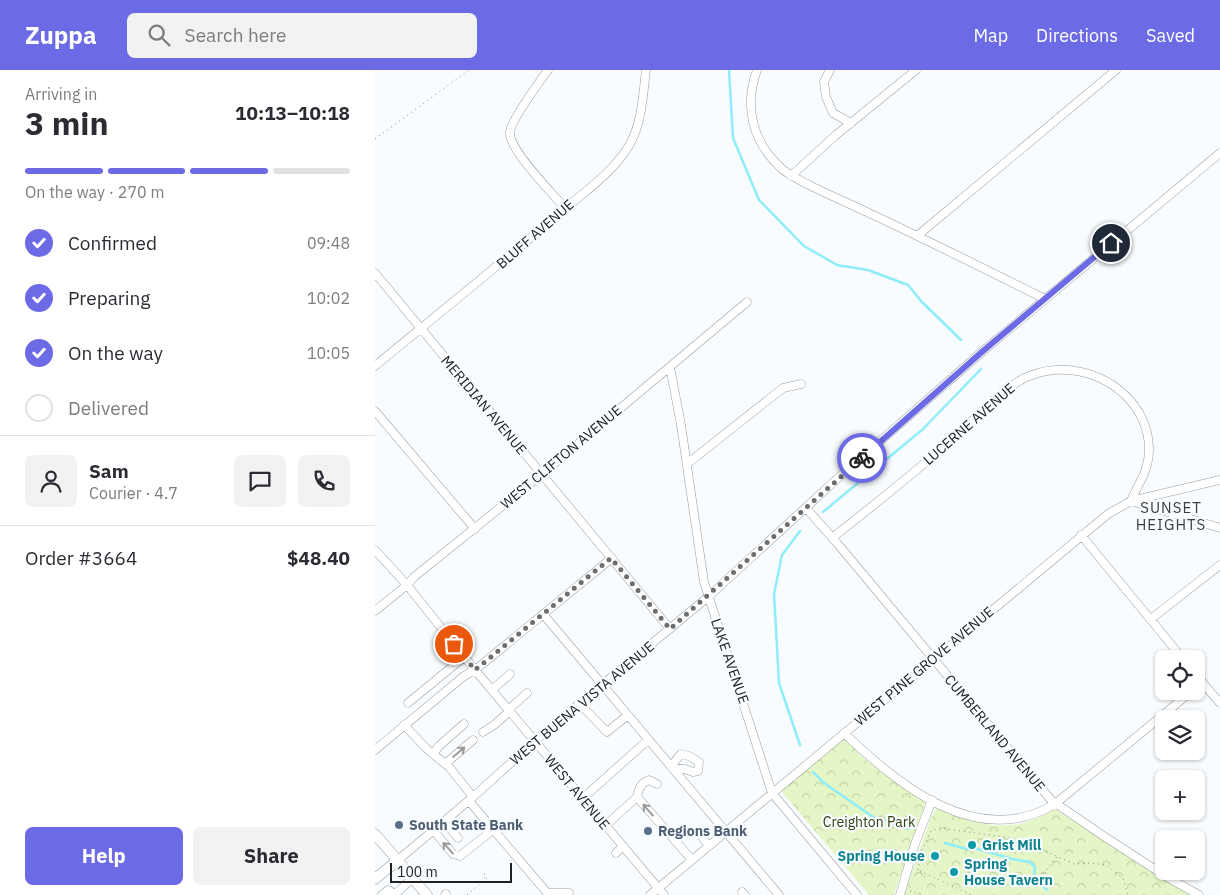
<!DOCTYPE html>
<html lang="en">
<head>
<meta charset="utf-8">
<style>
  body { margin:0; font-family:"IBM Plex Sans",sans-serif; background:#f2f2f3; color:#2b2b33; height:100vh; display:flex; flex-direction:column; font-size:19px; white-space:nowrap }
  * { box-sizing:border-box; margin:0 }
  p { font-size:16px; color:#7c7c81 }
  .icon { flex:none; width:28px; height:28px; fill:none; stroke:currentColor; stroke-width:2; stroke-linecap:round; stroke-linejoin:round }
  .map { position:relative; flex:1; overflow:hidden }
  .panel { display:flex; flex-direction:column; background:#fff; width:375px }
  .panel>* { flex:none }
  .tools { position:absolute; left:780px; top:580px; display:grid; gap:10px }
  .tools a { display:grid; place-items:center; width:50px; height:50px; border-radius:8px; background:#fff; box-shadow:0 1px 4px #0004; font-size:25px }
  .scale { position:absolute; left:15px; bottom:12px; width:122px; box-sizing:border-box; padding-left:5px; border:2px solid #202123; border-top:0; font-size:14px; line-height:18px; white-space:nowrap; color:#202123; -webkit-text-stroke:4px #f8fcfe; paint-order:stroke }
  .pin { position:absolute; display:grid; place-items:center; width:42px; height:42px; color:#fff; margin:-21px; border:2px solid #fff; border-radius:50%; box-shadow:0 1px 5px #0007 }
  .courier { position:absolute; display:grid; place-items:center; width:50px; height:50px; margin:-25px; border:4px solid #6c6be5; border-radius:50%; background:#fff; color:#222; box-shadow:0 1px 6px #0007 }
  .overview em { font-style:normal; font-weight:700 }
  .overview div { display:flex; flex-direction:column-reverse }
  .overview { display:flex; align-items:center; justify-content:space-between; height:85px; padding:0 25px }
  h1 { font-size:32px; font-weight:700; line-height:38px }
  .bar { display:grid; grid-template-columns:repeat(4,1fr); gap:8px 5px; align-content:center; height:60px; padding:0 25px }
  .bar i { height:6px; border-radius:4px; background:#e1e1e2 }
  .bar .active { background:#6c6be5 }
  .bar p { grid-column:span 4 }
  .line { display:flex; align-items:center; gap:12px; padding:0 25px; border-top:1px solid #e1e1e2 }
  .line div { flex:1 }
  .round { display:grid; place-items:center; flex:none; width:52px; height:52px; border-radius:8px; background:#f2f2f3 }
  ol { padding:0 25px; list-style:none }
  li { display:flex; align-items:center; gap:15px; height:55px }
  li p { margin-inline-start:auto }
  li .icon { padding:5px; border-radius:50%; background:#6c6be5; color:#fff; stroke-width:4 }
  li:last-child { color:#7c7c81 }
  li i { width:28px; height:28px; border:2px solid #e1e1e2; border-radius:50% }
  .action { display:flex; gap:10px; margin-top:auto; padding:10px 25px }
  .action a { flex:1; height:58px; border-radius:8px; background:#6c6be5; color:#fff; font-size:20px; font-weight:700; line-height:58px; text-align:center }
  .action a+a { background:#f2f2f3; color:#2b2b33 }
  header { display:flex; align-items:center; gap:30px; box-sizing:border-box; height:70px; padding:0 25px; background:#6c6be5; color:#fff }
  header strong { font-size:24px }
  nav { display:flex; gap:28px; margin-inline-start:auto; font-size:18px }
  .search { width:350px; height:45px; background:#f2f2f3; display:flex; align-items:center; gap:12px; box-sizing:border-box; padding:0 18px; border-radius:8px; color:#7c7c81; font-size:19px }
  main { display:flex; flex:1; min-height:0 }
  .map>svg:first-child { display:block }
  .park { fill:url(#park-crowns) }
  .lines { fill:none; stroke-linecap:round; stroke-linejoin:round }
  .stream { stroke:#8fecf9; stroke-width:2.5 }
  .minor-casing { stroke:#989da1; stroke-width:9 }
  .major-casing { stroke:#989da1; stroke-width:11 }
  .path { stroke:#848789; stroke-width:1; stroke-dasharray:1 4; stroke-linecap:butt }
  .minor { stroke:#fff; stroke-width:8 }
  .major { stroke:#fff; stroke-width:10 }
  .oneway { stroke:#9b9b9c }
  .done { stroke:#6c6e70; stroke-width:5; stroke-dasharray:0 9 }
  .route { stroke:#6c6be5; stroke-width:6 }
  .service-dot { fill:#5c6f8a; stroke:#f8fcfe; stroke-width:2 }
  .culture-dot { fill:#0f9aa8; stroke:#f8fcfe; stroke-width:2 }
  .labels { text-anchor:middle; stroke-width:4.5; stroke-linejoin:round; paint-order:stroke }
  .street-label { font-size:14px; fill:#202123; stroke:#f8fcfe }
  .park-label { font-size:14px; fill:#324010; stroke:#f8fcfe }
  .service-label { font-size:14px; font-weight:bold; fill:#4e5e75; stroke:#f8fcfe; text-anchor:start }
  .culture-label { font-size:14px; font-weight:bold; fill:#0d838f; stroke:#f8fcfe; text-anchor:start }
  .neighbourhood-label { font-size:15px; letter-spacing:1px; fill:#3a3e42; stroke:#f8fcfe }
</style>
</head>
<body>
<header>
<strong>Zuppa</strong>
<div class="search"><svg class="icon" aria-label="search" viewBox="0 0 24 24"><circle cx="10" cy="10" r="6"/><path d="M15 15l6 6"/></svg>Search here</div>
<nav><a>Map</a><a>Directions</a><a>Saved</a></nav>
</header>
<main>
<section class="panel">
<div class="overview"><div><h1>3 min</h1><p>Arriving in</p></div><em>10:13–10:18</em></div>
<div class="bar"><i class="active"></i><i class="active"></i><i class="active"></i><i></i><p>On the way · 270 m</p></div>
<ol>
<li><svg class="icon" aria-label="check" viewBox="0 0 24 24"><path d="M5 12l5 5 9-10"/></svg>Confirmed<p>09:48</p></li>
<li><svg class="icon" aria-label="check" viewBox="0 0 24 24"><path d="M5 12l5 5 9-10"/></svg>Preparing<p>10:02</p></li>
<li><svg class="icon" aria-label="check" viewBox="0 0 24 24"><path d="M5 12l5 5 9-10"/></svg>On the way<p>10:05</p></li>
<li><i></i>Delivered</li>
</ol>
<div class="line" style="height:90px"><a class="round"><svg class="icon" aria-label="person" viewBox="0 0 24 24"><circle cx="12" cy="8" r="4"/><path d="M4 21q1-7 8-7t8 7"/></svg></a><div><b>Sam</b><p>Courier · 4.7</p></div><a class="round"><svg class="icon" aria-label="chat" viewBox="0 0 24 24"><path d="M4 5h16v11H9l-5 4z"/></svg></a><a class="round"><svg class="icon" aria-label="phone" viewBox="0 0 24 24"><path d="M5 4h4l2 5-3 2q2 4 5 5l2-3 5 2v4C11 20 4 13 5 4z"/></svg></a></div>
<div class="line" style="height:65px"><div>Order #3664</div><b>$48.40</b></div>
<div class="action"><a>Help</a><a>Share</a></div>
</section>
<div class="map">
<svg width="845" height="825" viewBox="0 0 845 825">
  <defs>
    <pattern id="park-crowns" width="20" height="18" patternUnits="userSpaceOnUse" patternTransform="scale(1.25)"><rect width="20" height="18" fill="#e4f6c5"/><path d="M2 6a3 3 0 1 1 6 0M12 15a3 3 0 1 1 6 0" fill="none" stroke="#c3d3a9"/></pattern>
  </defs>
  <rect width="100%" height="100%" fill="#f8fcfe"/>
  <path class="park" d="M469 667 485 685 508 704 551 731 519 825H494L406 721Z
    M562 737C607 756 635 766 680 739L770 797 816 825H529L555 750Z"/>
  <g class="lines">
    <path class="stream" d="M354 0 358 68 384 130 429 176 462 195 493 200 533 215 547 232 586 270
      M448 442 548 359 606 299
      M425 461 407 485 399 524 404 613 425 675
      M438 702 449 713 498 747 533 759
      M570 773 592 779H603L637 789 655 792 660 797 659 808 672 820"/>
    <defs>
      <path id="minor" d="M173 0C165 11 136 50 135 62 133 79 178 124 190 138
        M382 0C369 36 377 71 405 97 413 105 423 109 434 115 454 125 475 134 496 144 554 171 612 200 670 229
        M455 0 449 12 451 27 458 43 476 53
        M416 106 461 65 541 0
        M542 166 741 0
        M0 203 295 559
        M0 296C62 245 124 195 185 143 209 122 239 102 255 74 267 52 268 25 271 0
        M295 297 306 355 329 512 397 723 482 825
        M0 341 100 459
        M312 394 408 318 426 314
        M431 438 462 473 676 730 727 765 792 807 824 825
        M706 465 808 589
        M457 468C499 435 541 402 581 366 601 348 629 316 654 306 688 293 726 301 752 327 772 347 780 377 769 404 765 413 760 421 756 431L845 458
        M0 480 32 515 100 600 289 825
        M0 541 32 515 39 507 167 404 372 232
        M168 544 404 825
        M776 549 845 495
        M821 605 845 633
        M117 620 135 604
        M33 633 89 587
        M205 634 232 662 253 645
        M133 640 152 623
        M29 655 52 679 74 697 98 727
        M108 662 119 655 135 641
        M469 663C524 716 603 780 680 734L817 621
        M0 680 89 606 100 600 237 488
        M58 684 64 676 89 654
        M70 694 98 670
        M296 696 306 684 314 686 324 692 323 701 318 702 310 699 297 698
        M262 727C264 719 265 713 274 710L282 714
        M208 728 273 670
        M94 731 174 825
        M69 751 83 768
        M231 755 262 727 317 790
        M59 761 78 784 85 786 119 759
        M327 767 334 776
        M241 783 248 776
        M23 790 98 727 169 663 333 527 462 409 608 281 845 83
        M367 822 370 825
        M173 823H194
        M7 825 13 820 20 824 38 808
        M70 825 71 824
        M275 825 733 444 756 431 845 410
        M525 825 540 774 557 730"/>
      <path id="major" d="M0 764 52 825
        M0 809 23 790"/>
    </defs>
    <use href="#minor" class="minor-casing"/>
    <use href="#major" class="major-casing"/>
    <path class="path" d="M0 69 94 0
      M545 801 597 825
      M110 804 108 805 110 808
      M550 807 543 800 546 783 556 761 565 758 643 769 699 794 716 793 730 795 748 808 753 825
      M659 815 682 787
      M535 821 548 825
      M92 825 113 807"/>
    <use href="#minor" class="minor"/>
    <use href="#major" class="major"/>
  </g>
  <defs><path id="oneway-shaft" d="M-6 0H5M1.5-3L5.5 0L1.5 3" fill="none" stroke-width="1.6" stroke-linecap="round" stroke-linejoin="round" transform="scale(1.25)"/></defs>
  <g class="oneway">
    <use href="#oneway-shaft" transform="translate(84 682) rotate(-40)"/>
    <use href="#oneway-shaft" transform="translate(273 740) rotate(-131)"/>
    <use href="#oneway-shaft" transform="translate(73 778) rotate(-132)"/>
  </g>
  <g class="lines">
    <path class="done" d="M79 574 100 600 236 488 295 559 487 388"/>
    <path class="route" d="M487 388 608 281 736 173"/>
  </g>
  <g class="service-dot">
    <circle cx="24" cy="755" r="5"/>
    <circle cx="273" cy="761" r="5"/>
  </g>
  <g class="culture-dot">
    <circle cx="597" cy="775" r="5"/>
    <circle cx="560" cy="786" r="5"/>
    <circle cx="579" cy="802" r="5"/>
  </g>
  <g class="labels">
    <g class="street-label">
      <text transform="translate(160 164) rotate(-41)" y="5">BLUFF AVENUE</text>
      <text transform="translate(109 335) rotate(50)" y="5">MERIDIAN AVENUE</text>
      <text transform="translate(594 354) rotate(-41)" y="5">LUCERNE AVENUE</text>
      <text transform="translate(186 387) rotate(-40)" y="5">WEST CLIFTON AVENUE</text>
      <text transform="translate(355 591) rotate(71)" y="5">LAKE AVENUE</text>
      <text transform="translate(549 596) rotate(-40)" y="5">WEST PINE GROVE AVENUE</text>
      <text transform="translate(207 633) rotate(-40)" y="5">WEST BUENA VISTA AVENUE</text>
      <text transform="translate(620 663) rotate(50)" y="5">CUMBERLAND AVENUE</text>
      <text transform="translate(202 722) rotate(50)" y="5">WEST AVENUE</text>
    </g>
    <g class="park-label">
      <text x="494" y="757">Creighton Park</text>
    </g>
    <g class="service-label">
      <text x="34" y="760">South State Bank</text>
      <text x="283" y="766">Regions Bank</text>
    </g>
    <g class="culture-label">
      <text x="607" y="780">Grist Mill</text>
      <text x="550" y="791" text-anchor="end">Spring House</text>
      <text x="589" y="799">Spring<tspan x="589" dy="16">House Tavern</tspan></text>
    </g>
    <g class="neighbourhood-label">
      <text x="796" y="443">SUNSET<tspan x="796" dy="17">HEIGHTS</tspan></text>
    </g>
  </g>
</svg>
<div class="tools">
<a><svg class="icon" aria-label="locate" viewBox="0 0 24 24"><circle cx="12" cy="12" r="6"/><path d="M12 2v4M12 18v4M2 12h4M18 12h4"/></svg></a>
<a><svg class="icon" aria-label="layers" viewBox="0 0 24 24"><path d="M12 4l9 5-9 5-9-5zM3 14l9 5 9-5"/></svg></a>
<a>+</a>
<a>−</a>
</div>
<div class="scale">100 m</div>
<div class="pin" style="left:79px;top:574px;background:#ea580c"><svg class="icon" aria-label="bag" viewBox="0 0 24 24"><path d="M5 8h14l-1 12H6zM9 8a3 3 0 0 1 6 0"/></svg></div>
<div class="pin" style="left:736px;top:173px;background:#1f2937"><svg class="icon" aria-label="home" viewBox="0 0 24 24"><path d="M3 11l9-7 9 7M6 9v11h12V9"/></svg></div>
<div class="courier" style="left:487px;top:388px"><svg class="icon" aria-label="bike" viewBox="0 0 24 24"><circle cx="6" cy="16" r="4"/><circle cx="18" cy="16" r="4"/><path d="M6 16l4-8h5l3 8M10 8l3 8H6M13 5h3"/></svg></div>
</div>
</main>
</body>
</html>
